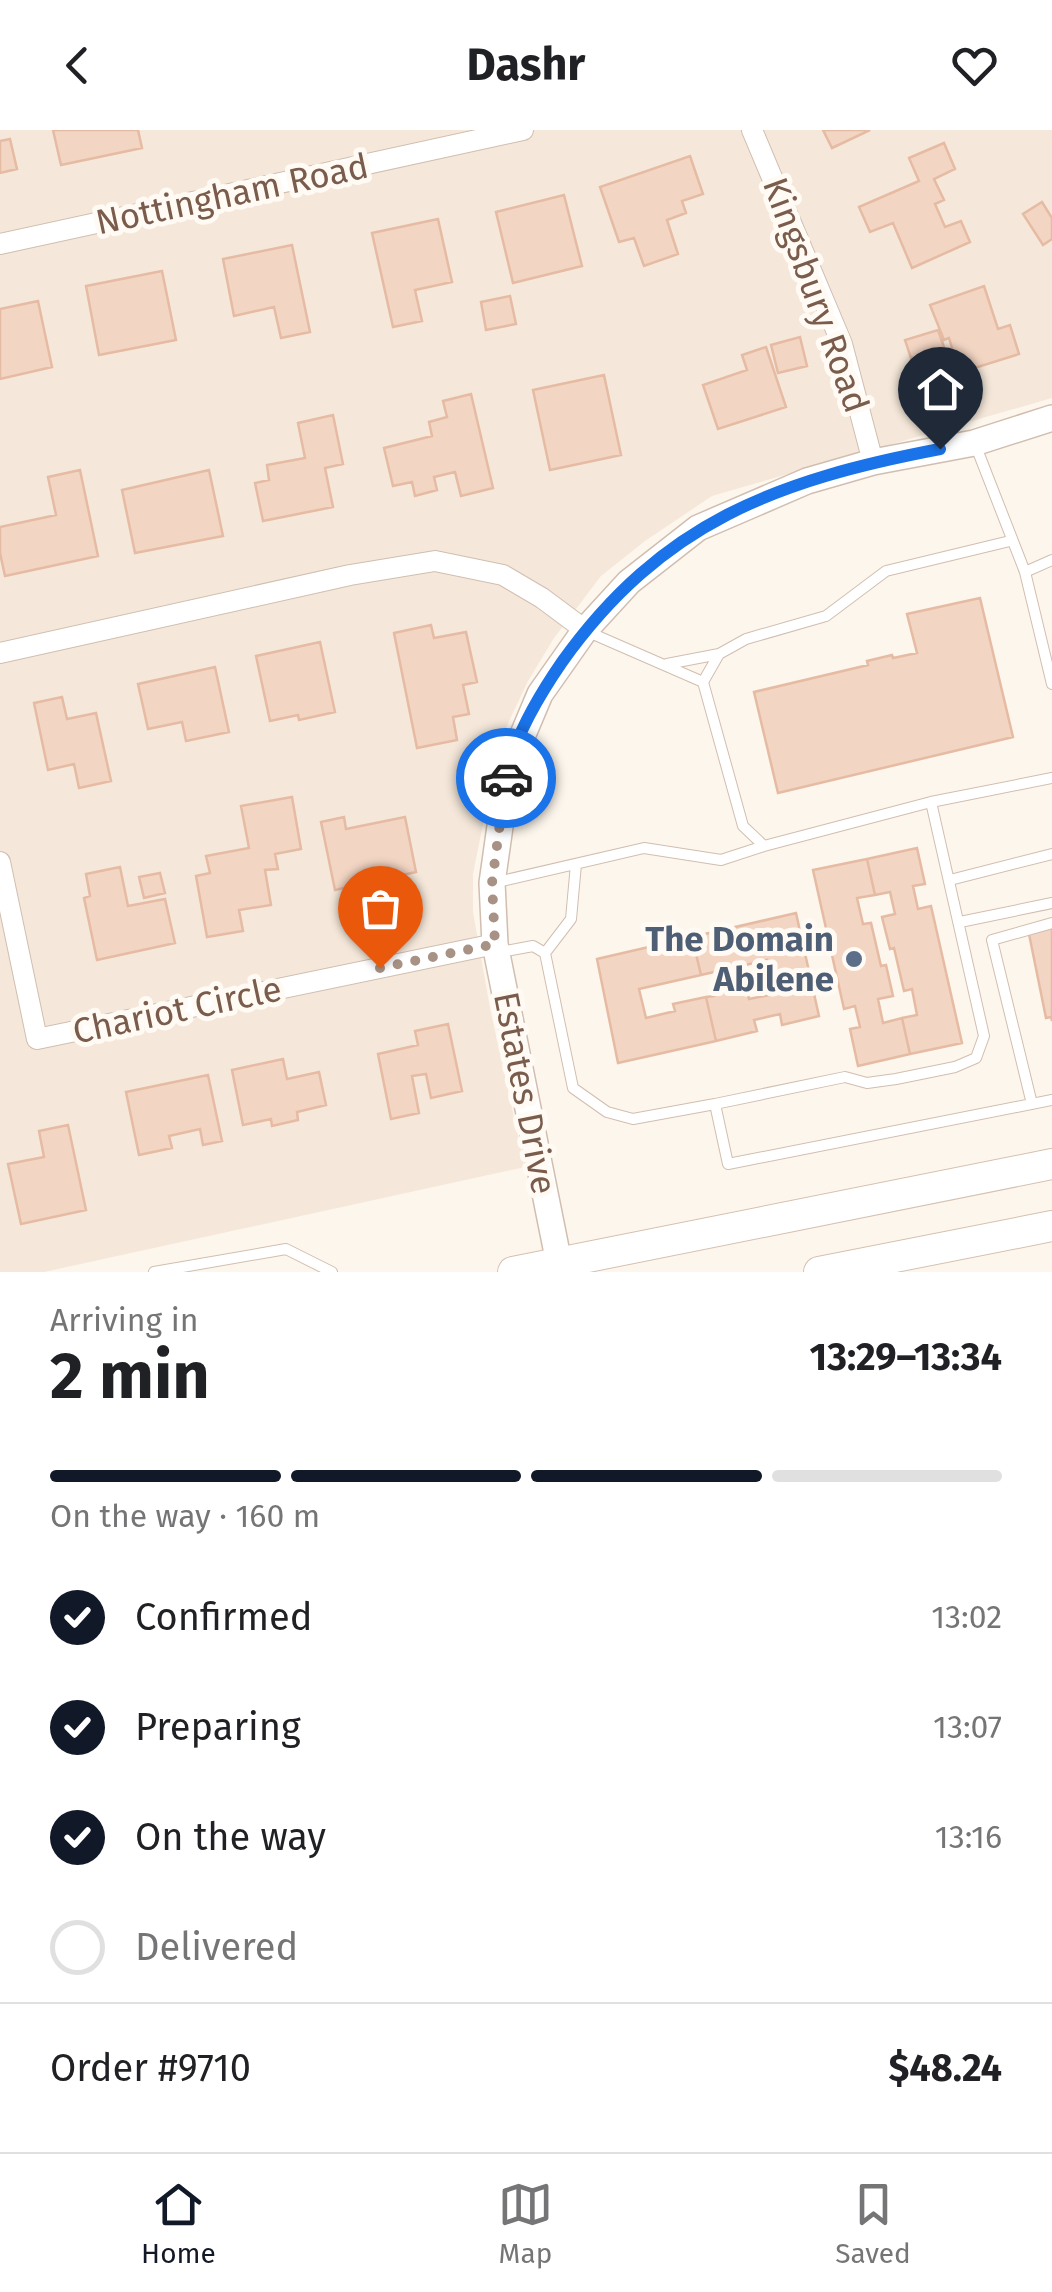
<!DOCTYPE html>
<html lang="en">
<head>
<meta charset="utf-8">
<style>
  body { margin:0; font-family:"Fira Sans",sans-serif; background:#f6f6f6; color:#202124; height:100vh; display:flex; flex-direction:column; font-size:38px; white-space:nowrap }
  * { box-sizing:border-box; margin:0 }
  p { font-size:32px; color:#757577 }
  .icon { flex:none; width:55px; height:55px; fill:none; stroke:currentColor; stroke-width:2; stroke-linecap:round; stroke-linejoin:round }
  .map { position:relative; height:1142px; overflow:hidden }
  .panel { display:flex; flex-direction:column; background:#fff; flex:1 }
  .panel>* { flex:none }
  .pin { position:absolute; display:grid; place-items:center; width:85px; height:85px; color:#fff; margin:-102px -42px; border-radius:50% 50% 50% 0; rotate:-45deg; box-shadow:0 0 10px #0007 }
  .pin .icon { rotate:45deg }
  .courier { position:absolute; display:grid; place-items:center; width:100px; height:100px; margin:-50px; border:8px solid #1a73e8; border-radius:50%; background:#fff; color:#222; box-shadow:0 2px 12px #0007 }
  .overview em { font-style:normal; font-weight:700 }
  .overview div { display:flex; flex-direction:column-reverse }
  .overview { display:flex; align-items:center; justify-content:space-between; height:170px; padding:0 50px }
  h1 { font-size:65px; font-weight:700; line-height:75px }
  .bar { display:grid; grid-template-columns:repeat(4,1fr); gap:15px 10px; align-content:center; height:120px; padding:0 50px }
  .bar i { height:12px; border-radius:8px; background:#e0e0e0 }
  .bar .active { background:#111827 }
  .bar p { grid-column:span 4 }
  .line { display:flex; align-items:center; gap:25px; padding:0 50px; border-top:2px solid #e0e0e0 }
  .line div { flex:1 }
  ol { padding:0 50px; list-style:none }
  li { display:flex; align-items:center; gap:30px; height:110px }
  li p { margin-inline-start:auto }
  li .icon { padding:10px; border-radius:50%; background:#111827; color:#fff; stroke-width:4 }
  li:last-child { color:#757577 }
  li i { width:55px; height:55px; border:5px solid #e0e0e0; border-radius:50% }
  header { display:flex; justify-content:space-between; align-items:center; height:130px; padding:0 50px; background:#fff; font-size:45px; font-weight:700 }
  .tabs { display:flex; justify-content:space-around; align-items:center; height:140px; border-top:2px solid #e0e0e0; background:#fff; font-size:28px; color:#757577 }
  .tabs a { display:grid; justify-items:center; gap:5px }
  .tabs .active { color:#111827 }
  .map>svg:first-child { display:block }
  .residential { fill:#f5e8da }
  .building { fill:#f3d5c3; stroke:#e6bba3; stroke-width:2.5 }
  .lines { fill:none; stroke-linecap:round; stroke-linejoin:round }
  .service-casing { stroke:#d1beb0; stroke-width:12 }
  .minor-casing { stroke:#d1beb0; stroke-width:22 }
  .tertiary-casing { stroke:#d1beb0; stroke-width:28 }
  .secondary-casing { stroke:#d6c0b0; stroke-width:32 }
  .service { stroke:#fff; stroke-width:10 }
  .minor { stroke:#fff; stroke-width:20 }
  .tertiary { stroke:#fff; stroke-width:25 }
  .secondary { stroke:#fff; stroke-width:30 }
  .done { stroke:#a89285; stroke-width:10; stroke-dasharray:0 18 }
  .route { stroke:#1a73e8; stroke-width:12 }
  .service-dot { fill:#5c6f8a; stroke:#fffaf3; stroke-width:4 }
  .labels { text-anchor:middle; stroke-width:10; stroke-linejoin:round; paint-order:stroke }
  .street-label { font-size:35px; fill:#7a5c4d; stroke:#fffaf3 }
  .service-label { font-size:35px; font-weight:bold; fill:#4e5e75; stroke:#fffaf3; text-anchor:end }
</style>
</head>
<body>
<header><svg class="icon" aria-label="back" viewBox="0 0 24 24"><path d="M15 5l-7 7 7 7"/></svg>Dashr<svg class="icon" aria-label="heart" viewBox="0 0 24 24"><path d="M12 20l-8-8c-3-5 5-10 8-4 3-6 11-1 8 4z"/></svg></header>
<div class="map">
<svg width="1052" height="1142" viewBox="0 0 1052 1142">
  <rect width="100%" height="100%" fill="#fdf6ec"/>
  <path class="residential" d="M0 0H1052V268L712 366 645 411 601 446 554 508 528 551 500 610 473 744V782L490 878 525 1037 44 1142H0Z"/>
  <path class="building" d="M53 0H138L142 18 61 35Z
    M823 0H870L832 18Z
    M10 9 17 39 0 43V11Z
    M944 13 955 39 934 49 944 70 935 74 945 97 961 91 970 112 912 138 893 93 870 102 859 77 919 51 909 28Z
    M690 26 703 64 682 71 686 83 667 90 678 124 644 136 634 108 619 112 600 57Z
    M564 65 582 136 513 153 496 82Z
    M1042 72 1052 88V109L1043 115 1023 84Z
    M438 89 452 152 415 160 422 191 393 197 372 103Z
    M292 115 310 202 281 208 274 177 234 186 223 129Z
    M162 141 176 210 99 225 86 156Z
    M984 156 998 199 1010 195 1019 224 962 242 961 238 947 243 944 232 921 240 917 227 911 228 905 210 938 200 945 220 952 218 949 208 944 210 930 175Z
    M510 166 516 194 486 200 481 172Z
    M38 171 52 237 0 249V179Z
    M800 207 807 236 778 243 771 215Z
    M766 217 786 277 718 299 703 255 747 240 742 225Z
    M604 245 621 325 550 340 533 260Z
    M471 264 493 358 461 366 455 342 434 347 437 360 415 366 412 352 393 356 384 318 432 306 429 292 447 287 443 271Z
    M333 285 343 334 325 338 333 377 263 391 255 353 269 350 267 335 305 328 298 293Z
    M80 340 98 426 5 446 0 423V397L56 385 48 347Z
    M209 340 223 406 135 423 122 360Z
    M980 468 1013 607 778 663 754 562 868 535 867 531 892 525 893 528 917 523 907 484Z
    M431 495 434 508 466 502 477 552 463 555 469 584 453 587 457 610 417 618 394 503Z
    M320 512 335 582 299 590 298 585 270 591 256 526Z
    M215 537 229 602 186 611 182 592 148 599 138 554Z
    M62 567 67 589 96 583 111 651 79 658 74 634 48 640 34 573Z
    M292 667 301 719 275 724 278 739 265 740 271 775 239 780 243 801 207 807 196 746 210 743 206 726 249 718 241 676Z
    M344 687 346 699 405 687 416 742 335 760 321 692Z
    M917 718 925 754 913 756 918 779 931 776 962 913 910 924 902 888 917 885 912 859 904 861 894 818 890 819 882 787 895 784 890 762 875 765 867 729Z
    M867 729 875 765 857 768 863 794 871 793 881 836 886 835 893 866 878 869 883 893 902 888 910 924 858 936 850 899 860 897 855 876 844 879 813 740Z
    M120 737 128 776 165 769 175 813 97 830 84 768 90 766 86 744Z
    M160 743 165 763 144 768 139 747Z
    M796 783 819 886 782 895 780 884 754 890 757 901 716 911 706 867 714 866 713 861 746 854 749 869 774 864 767 830 701 845 692 807Z
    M1052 798V891L1051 887 1046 888 1029 804Z
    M692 807 701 845 639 859 646 888 675 881 673 874 706 867 716 911 618 933 597 829Z
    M448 894 462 961 431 968 426 944 412 946 419 983 391 989 378 924 418 915 415 901Z
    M283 929 287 949 319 942 326 975 297 982 298 990 272 996 271 989 243 995 232 940Z
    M208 945 222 1011 203 1015 200 999 169 1006 172 1018 139 1025 126 962Z
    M68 995 86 1080 21 1094 8 1034 44 1027 39 1001Z"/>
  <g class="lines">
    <defs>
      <path id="service" d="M975 314 1025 442 1052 554
        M1025 442 1052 430
        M586 501 703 552 743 696 764 716
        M667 534 719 524
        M703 552 719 524 746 509 826 486 886 441 1010 411
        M950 750 1052 724
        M493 753 644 718 721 730 764 716 931 672 1052 648
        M960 792 1052 773
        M500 822 533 816 545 823 573 958 607 982 633 989 715 974 728 1034 1052 970
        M545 823 571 789 576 734
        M715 974 845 947 867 953 896 949 955 937 976 928 984 906 931 672
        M1032 974 992 810 1052 793
        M154 1142 286 1119 332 1142"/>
      <path id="minor" d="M752 0 842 214 873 332
        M0 114 523 0
        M0 523 350 445 435 431 503 445 542 468 585 500
        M0 732 37 909 495 814"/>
      <path id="tertiary" d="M559 1133 495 814 492 753 508 640 540 564 585 500 629 452 698 398 807 351 873 332 974 313 1052 288"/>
      <path id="secondary" d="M513 1142 1052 1034
        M819 1142 1052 1096"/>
    </defs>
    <use href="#service" class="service-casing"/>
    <use href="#minor" class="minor-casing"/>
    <use href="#tertiary" class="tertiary-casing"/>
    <use href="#secondary" class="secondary-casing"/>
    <use href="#service" class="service"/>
    <use href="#minor" class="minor"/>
    <use href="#tertiary" class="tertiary"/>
    <use href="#secondary" class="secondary"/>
  </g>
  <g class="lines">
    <path class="done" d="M380 838 495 814 492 753 506 648"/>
    <path class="route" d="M506 648C513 609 540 564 562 532 662 392 777 350 940 319"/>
  </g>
  <circle class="service-dot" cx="854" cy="829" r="10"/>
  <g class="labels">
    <g class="street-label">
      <text transform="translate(232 64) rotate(-12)" y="12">Nottingham Road</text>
      <text transform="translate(816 165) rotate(70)" y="12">Kingsbury Road</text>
      <text transform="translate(177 880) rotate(-12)" y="12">Chariot Circle</text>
      <text transform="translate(525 963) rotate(79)" y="12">Estates Drive</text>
    </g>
    <g class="service-label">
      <text x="834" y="821">The Domain<tspan x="834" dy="40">Abilene</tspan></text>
    </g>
  </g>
</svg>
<div class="pin" style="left:380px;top:838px;background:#ea580c"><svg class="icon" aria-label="bag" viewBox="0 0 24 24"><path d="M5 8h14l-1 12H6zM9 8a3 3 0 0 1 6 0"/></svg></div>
<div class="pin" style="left:940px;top:319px;background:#1f2937"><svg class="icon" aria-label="home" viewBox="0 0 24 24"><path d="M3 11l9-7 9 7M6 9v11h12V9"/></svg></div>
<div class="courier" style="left:506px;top:648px"><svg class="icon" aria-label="car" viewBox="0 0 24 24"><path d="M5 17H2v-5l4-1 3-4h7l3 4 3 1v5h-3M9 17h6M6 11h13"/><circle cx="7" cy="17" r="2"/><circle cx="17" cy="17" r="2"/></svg></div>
</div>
<section class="panel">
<div class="overview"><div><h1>2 min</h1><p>Arriving in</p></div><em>13:29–13:34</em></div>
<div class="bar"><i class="active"></i><i class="active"></i><i class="active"></i><i></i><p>On the way · 160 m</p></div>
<ol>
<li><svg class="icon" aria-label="check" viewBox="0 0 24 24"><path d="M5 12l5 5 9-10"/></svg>Confirmed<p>13:02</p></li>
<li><svg class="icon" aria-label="check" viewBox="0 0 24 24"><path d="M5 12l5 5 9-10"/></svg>Preparing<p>13:07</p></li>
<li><svg class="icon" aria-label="check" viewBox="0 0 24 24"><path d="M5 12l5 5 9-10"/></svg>On the way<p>13:16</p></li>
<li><i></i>Delivered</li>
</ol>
<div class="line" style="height:130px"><div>Order #9710</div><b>$48.24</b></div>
</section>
<nav class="tabs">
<a class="active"><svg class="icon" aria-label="home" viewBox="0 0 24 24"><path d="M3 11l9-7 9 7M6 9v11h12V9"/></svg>Home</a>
<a><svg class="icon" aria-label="map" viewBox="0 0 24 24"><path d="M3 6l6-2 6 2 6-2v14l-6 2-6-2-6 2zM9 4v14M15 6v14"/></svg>Map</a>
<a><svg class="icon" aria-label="saved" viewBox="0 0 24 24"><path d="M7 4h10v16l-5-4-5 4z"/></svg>Saved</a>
</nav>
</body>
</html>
